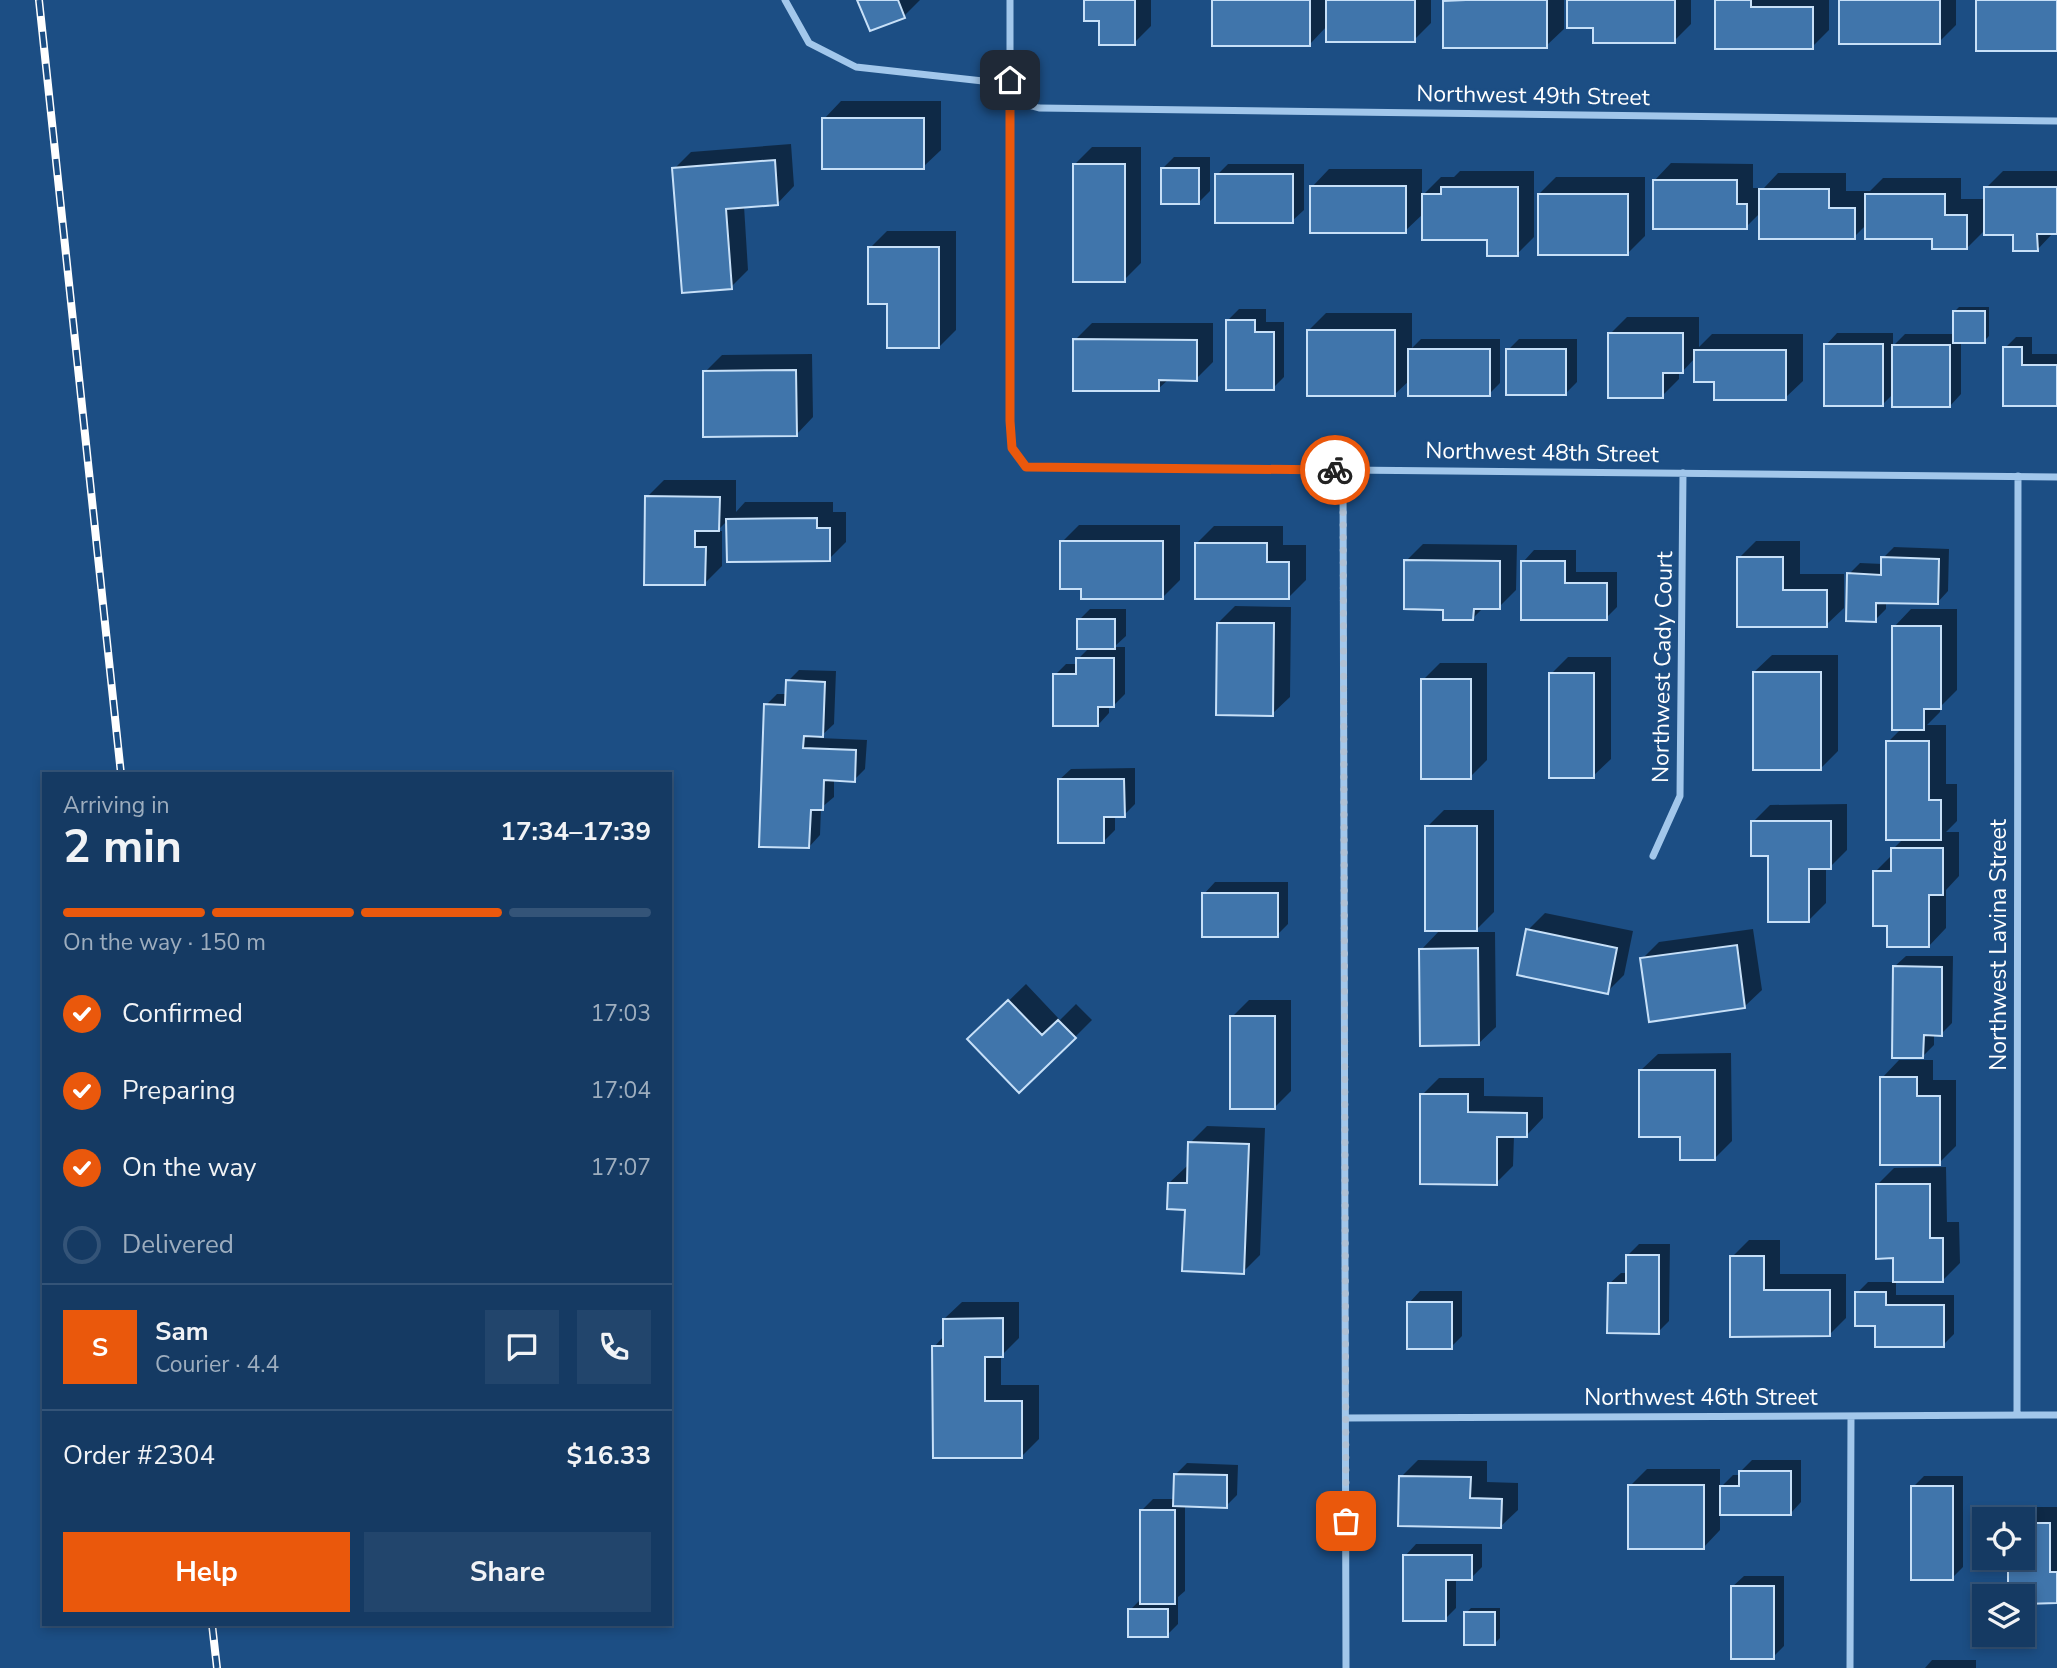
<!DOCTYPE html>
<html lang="en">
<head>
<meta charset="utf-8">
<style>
  body { margin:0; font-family:"Nunito Sans",sans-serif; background:#22456c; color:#f1f3f6; height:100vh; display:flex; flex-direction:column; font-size:26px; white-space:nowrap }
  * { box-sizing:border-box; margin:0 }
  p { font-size:23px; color:#9dadbe }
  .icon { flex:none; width:38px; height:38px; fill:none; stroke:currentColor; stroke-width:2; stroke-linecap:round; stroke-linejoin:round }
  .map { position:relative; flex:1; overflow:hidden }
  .panel { position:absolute; left:42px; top:772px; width:630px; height:854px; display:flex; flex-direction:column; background:#153a63; border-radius:0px; box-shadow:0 4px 10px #0003,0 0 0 2px #345478 }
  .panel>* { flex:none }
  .buttons { position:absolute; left:1972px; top:1507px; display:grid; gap:14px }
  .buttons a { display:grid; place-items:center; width:63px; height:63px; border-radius:0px; background:#153a63; box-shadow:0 4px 10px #0003,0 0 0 2px #345478; font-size:35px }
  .pin { position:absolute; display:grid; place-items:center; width:60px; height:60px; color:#fff; margin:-30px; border-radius:14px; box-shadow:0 4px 10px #0006 }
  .courier { position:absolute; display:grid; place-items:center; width:70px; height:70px; margin:-35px; border:5px solid #ea580c; border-radius:50%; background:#fff; color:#222; box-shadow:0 2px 9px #0007 }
  .headline em { font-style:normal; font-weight:700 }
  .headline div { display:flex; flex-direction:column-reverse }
  .headline { display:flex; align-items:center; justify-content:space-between; height:119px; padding:0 21px }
  h1 { font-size:46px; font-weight:700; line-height:52px }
  .bar { display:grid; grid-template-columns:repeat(4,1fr); gap:10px 7px; align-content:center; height:84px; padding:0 21px }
  .bar i { height:9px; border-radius:5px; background:#345478 }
  .bar .selected { background:#ea580c }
  .bar p { grid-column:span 4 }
  .line { display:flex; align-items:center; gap:18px; padding:0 21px; border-top:2px solid #345478 }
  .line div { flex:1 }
  .round { display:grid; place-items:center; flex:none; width:74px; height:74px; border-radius:0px; background:#22456c }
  ol { padding:0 21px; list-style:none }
  li { display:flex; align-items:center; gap:21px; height:77px }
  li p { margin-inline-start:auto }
  li .icon { padding:7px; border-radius:50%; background:#ea580c; color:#fff; stroke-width:4 }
  li:last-child { color:#9dadbe }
  li i { width:38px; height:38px; border:4px solid #345478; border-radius:50% }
  .button { display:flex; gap:14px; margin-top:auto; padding:14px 21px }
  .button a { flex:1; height:80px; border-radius:0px; background:#ea580c; color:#fff; font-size:28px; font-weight:700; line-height:80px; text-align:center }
  .button a+a { background:#22456c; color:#f1f3f6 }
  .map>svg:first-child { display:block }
  .shadow { fill:#0007 }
  .building { fill:#4075ab; stroke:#c7e0f8; stroke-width:2 }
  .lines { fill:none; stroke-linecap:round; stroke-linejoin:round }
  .minor { stroke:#a2c7eb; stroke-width:7 }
  .rail-casing { stroke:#fff; stroke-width:8 }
  .rail { stroke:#1c4e84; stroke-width:5; stroke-dasharray:16; stroke-linecap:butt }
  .done { stroke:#b0c1d4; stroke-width:7; stroke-dasharray:0 12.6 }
  .route { stroke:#ea580c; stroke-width:9 }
  .labels { text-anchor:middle; stroke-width:5; stroke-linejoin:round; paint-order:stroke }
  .street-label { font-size:23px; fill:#fff; stroke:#1c4e84 }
</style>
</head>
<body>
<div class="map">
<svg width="2057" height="1668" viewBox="0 0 2057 1668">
  <rect width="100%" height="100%" fill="#1c4e84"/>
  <path class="shadow" d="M859 0H920L904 16Z
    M1085 0H1151V26L1134 43 1101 19Z
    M1214 0H1431V23L1414 40 1328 25 1310 44Z
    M1447 0H1564V29L1546 46 1445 2Z
    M1569 0H1691V24L1674 41 1594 27Z
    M1717 0H1829V30L1812 47Z
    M1840 0H1956V25L1939 42Z
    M841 101H941V150L923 167 824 119Z
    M791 144 794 186 777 204 744 206 748 270 731 287 674 169 691 152Z
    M1092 147H1141V263L1124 280 1075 164Z
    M1174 157H1210V191L1199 202 1163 168Z
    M1671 163 1753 164V188H1764L1778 173H1846V191H1870L1883 178H1961V199H1986V188L2003 171H2057V232H2054L2037 250 2014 233 1986 229 1967 248 1933 237 1866 225 1854 237 1761 212 1746 227 1654 181Z
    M1228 164H1304V210L1292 221 1217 175Z
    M1329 169H1422V196L1441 177H1454L1460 171H1534V237L1517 254 1489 238 1424 213 1405 231 1312 187Z
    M1556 177H1645V236L1628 253 1539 194Z
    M887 231H956V330L939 347 889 302 870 248Z
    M1959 307H1989V336L1984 341H1961V394L1950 406 1894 393 1882 405 1826 345 1837 333H1893V346L1905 334H1954V312Z
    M1239 309H1266V322H1284V377L1273 388 1228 320Z
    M1326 313H1412V348L1421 339H1500V383L1489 394 1410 380 1395 394 1309 330Z
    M1627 317H1699V347L1712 334H1803V381L1785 398 1715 380 1695 358 1682 372H1679V379L1662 396 1610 334Z
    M1092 323H1213V362L1196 379H1169L1158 389 1075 340Z
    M2016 337H2032V354H2057V404L2005 348Z
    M1519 339H1577V382L1566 393 1508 350Z
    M812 354 813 417 796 435 705 372 722 355Z
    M664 480H736V512L745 502H833V512H846V542L829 559 728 520 717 531H722V566L705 583 647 497Z
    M1079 525H1180V580L1163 597 1083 587 1062 542Z
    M1214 526H1283V545H1306V580L1289 597 1197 543Z
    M1756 541H1800V574H1844V608L1826 625 1739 558Z
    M1423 544 1517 545 1516 590 1499 607H1484L1473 618 1445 608 1406 561Z
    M1894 547 1949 549 1948 591 1937 603 1886 601V609L1875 620 1849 574 1860 563 1883 564V558Z
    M1534 550H1576V572H1617V607L1606 618 1523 562Z
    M1235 606 1291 607 1290 697 1272 714 1218 623Z
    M1090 609H1126V636L1114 647H1125V694L1114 705H1109V713L1098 725 1055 675 1066 664H1078V659L1090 647 1079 620Z
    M1911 609H1957V690L1940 707V712L1927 725H1946V784H1957V821L1946 832H1959V876L1946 890V928L1929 946 1889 924 1875 872 1893 854V849L1904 838 1888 742 1901 729 1894 627Z
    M1772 655H1838V751L1821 768 1754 672Z
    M1568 657H1611V759L1593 776 1551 674Z
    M1440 663H1487V760L1470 777 1423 680Z
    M799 670 836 671 834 724 819 738 867 740 865 769 854 780 834 779V797L821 808 820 835 809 847 766 705 777 694H787L788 681Z
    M1135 768V804L1124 815H1115V830L1104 841 1059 780 1071 769Z
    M1847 804V850L1830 867H1826V903L1809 920 1753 822 1770 805Z
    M1444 810H1494V912L1474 932H1495L1496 1027 1478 1044 1421 950 1441 929 1427 827Z
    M1215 882H1288V924L1277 935 1204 894Z
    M1545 913 1633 931 1624 975 1607 992 1528 930Z
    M1753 929 1762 990 1744 1007 1642 959 1659 942Z
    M1906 956H1953L1952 1023 1941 1034H1934V1045L1923 1056 1894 967Z
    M1026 984 1060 1020 1076 1004 1092 1020 1075 1037 970 1039Z
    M1249 1000H1291V1091L1274 1108 1232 1017Z
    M1731 1053 1732 1141 1715 1158 1682 1136 1640 1071 1658 1054Z
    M1899 1060H1933V1080H1956V1146L1939 1163 1882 1078Z
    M1439 1078H1484V1096L1543 1097V1118L1526 1136H1514L1513 1166 1496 1183 1422 1095Z
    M1207 1126 1265 1128 1260 1255 1243 1272 1187 1208 1169 1183 1187 1166H1189L1190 1143Z
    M1946 1167 1947 1222H1959L1960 1263 1943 1280H1896V1295H1954V1334L1943 1345 1877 1325 1857 1293 1868 1282H1895V1256L1877 1185 1894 1168Z
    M1749 1240H1780V1274H1846V1318L1829 1335H1732V1257Z
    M1639 1244H1670L1669 1321 1658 1332 1609 1284 1621 1273H1628V1255Z
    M1420 1291H1462V1336L1451 1347 1409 1303Z
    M962 1302H1019V1338L1001 1356V1385H1039V1439L1022 1456 934 1347 944 1336V1319Z
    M1418 1460 1487 1461V1482L1518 1483V1510L1500 1527 1401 1477Z
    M1752 1460H1801V1502L1790 1514H1720V1530L1703 1548 1630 1486 1647 1469H1720V1488L1733 1475H1741V1471Z
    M1187 1463 1238 1465 1237 1495 1226 1506 1185 1505V1591L1178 1597V1624L1167 1635 1130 1610 1141 1599 1142 1510 1153 1499H1175L1176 1474Z
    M1924 1476H1963V1567L1952 1578 1913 1487Z
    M2006 1507H2057V1602H2023V1596H2010L2009 1558H1990H2023V1519H1994Z
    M1416 1544H1482V1567L1471 1578H1456V1608L1445 1619 1405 1556Z
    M1744 1576H1784V1646L1773 1657 1732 1587Z
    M1471 1608H1500V1638L1495 1643 1466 1613Z
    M1932 1660H1976V1668H1925Z"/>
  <path class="building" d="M857 0H898L905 18 870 31Z
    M1084 0H1135V45H1099V21H1084Z
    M1212 0H1310V46H1212Z
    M1326 0H1415V42H1326Z
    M1466 0H1547V48H1443V1Z
    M1567 0H1675V43H1593V28H1567Z
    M1715 0H1751V7H1813V49H1715Z
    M1839 0H1940V44H1839Z
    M1976 0H2057V51H1976Z
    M822 118H924V169H822Z
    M775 160 778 205 726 209 732 289 682 293 672 168Z
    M1073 164H1125V282H1073Z
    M1161 168H1199V204H1161Z
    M1215 174H1293V223H1215Z
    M1653 180H1737V204H1747V229H1653Z
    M1310 186H1406V233H1310Z
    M1441 187H1518V256H1487V240H1422V194H1441Z
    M1984 187H2057V234H2037L2038 251H2013V235H1984Z
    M1759 189H1829V208H1855V239H1759Z
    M1538 194H1628V255H1538Z
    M1865 194H1945V215H1967V249H1932V239H1865Z
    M868 247H939V348H887V304H868Z
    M1953 311H1985V343H1953Z
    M1226 320H1255V332H1274V390H1226Z
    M1307 330H1395V396H1307Z
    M1608 333H1683V373H1663V398H1608Z
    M1073 339 1197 340V381L1159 380V391H1073Z
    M1824 344H1883V406H1824Z
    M1892 345H1950V407H1892Z
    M2003 347H2022V365H2057V406H2003Z
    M1408 349H1490V396H1408Z
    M1506 349H1566V395H1506Z
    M1694 350H1786V400H1714V382H1694Z
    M796 370 797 436 703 437V371Z
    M645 496 720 497 719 531H695V547H706L705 585H644Z
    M817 518V528H830V561L727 562 726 519Z
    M1060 541H1163V599H1081V589H1060Z
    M1195 543H1267V562H1289V599H1195Z
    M1737 557H1783V590H1827V627H1737Z
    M1881 557 1939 559 1938 604 1876 603V622L1846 621 1847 573 1881 575Z
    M1404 560 1500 561V609H1474L1473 620H1443V610L1404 609Z
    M1521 561H1565V583H1607V620H1521Z
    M1077 619H1115V649H1077Z
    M1217 623H1274L1273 716 1216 715Z
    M1892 626H1941V709H1924V730H1892Z
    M1076 658H1114V707H1098V726H1053V674H1076Z
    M1753 672H1821V770H1753Z
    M1549 673H1594V778H1549Z
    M1421 679H1471V779H1421Z
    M786 680 825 682 823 737 804 736 803 748 856 750 855 782 824 780 823 810H811L809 848 759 847 764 704 785 705Z
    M1886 741H1929V800H1941V840H1886Z
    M1058 779H1124L1125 817H1104V843H1058Z
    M1751 821H1831V869H1809V922H1768V856H1751Z
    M1425 826H1477V931H1425Z
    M1891 848H1943V895H1929V947H1887V926H1873V871H1891Z
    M1202 893H1278V937H1202Z
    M1526 929 1617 948 1608 994 1517 975Z
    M1737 945 1745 1008 1649 1022 1640 958Z
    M1478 948 1479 1045 1420 1046 1419 949Z
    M1893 966 1942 967V1036L1924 1035 1923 1058H1892Z
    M1008 1000 1042 1035 1058 1020 1076 1038 1019 1093 967 1039Z
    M1230 1016H1275V1109H1230Z
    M1639 1070H1715V1160H1680V1137H1639Z
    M1880 1077H1917V1096H1940V1165H1880Z
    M1420 1094H1468V1112L1527 1113V1137H1497V1185L1420 1184Z
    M1188 1142 1249 1144 1244 1274 1182 1271 1185 1210 1167 1209 1168 1183H1187Z
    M1876 1184H1930V1238H1943V1282H1893V1258L1876 1259Z
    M1626 1255H1659V1334L1607 1333 1608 1283H1626Z
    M1730 1256H1764V1290H1830V1336L1730 1337Z
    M1855 1292H1886V1305H1944V1347H1875V1326H1855Z
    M1407 1302H1452V1349H1407Z
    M1003 1318V1357H985V1401H1022V1458H933L932 1346H943V1319Z
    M1739 1471H1791V1515H1720V1486H1739Z
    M1174 1474 1227 1475V1508L1173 1506Z
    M1399 1476 1471 1477 1470 1498 1502 1499 1501 1528 1398 1526Z
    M1628 1485H1704V1549H1628Z
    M1911 1486H1953V1580H1911Z
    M1140 1510H1175V1604H1140Z
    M2023 1523H2050V1572H2057V1603L2023 1604V1596H2008V1559L1988 1560V1558H2023Z
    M1403 1555H1472V1580H1446V1621H1403Z
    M1731 1586H1774V1659H1731Z
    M1128 1609H1168V1637H1128Z
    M1464 1612H1495V1645H1464Z"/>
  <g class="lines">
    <path class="minor" d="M785 0 809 43 856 67 992 82 1010 100 1039 108 2057 121
      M1010 0V421L1012 448 1026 467 2057 477
      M1343 470 1346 1668
      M1653 856 1680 796 1683 473
      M2017 1415 2018 476
      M1346 1418 2057 1415
      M1850 1668 1851 1416"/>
    <defs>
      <path id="rail" d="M39 0 121 774
        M212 1624 217 1668"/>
    </defs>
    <use href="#rail" class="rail-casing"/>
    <use href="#rail" class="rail"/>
  </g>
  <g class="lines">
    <path class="done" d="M1335 470H1343L1346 1521"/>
    <path class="route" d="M1010 80V421L1012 448 1026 467 1335 470"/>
  </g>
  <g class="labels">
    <g class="street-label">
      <text transform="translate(1533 95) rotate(1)" y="8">Northwest 49th Street</text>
      <text transform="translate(1542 452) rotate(1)" y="8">Northwest 48th Street</text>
      <text transform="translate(1662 667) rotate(-89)" y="8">Northwest Cady Court</text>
      <text transform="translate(1998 945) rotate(-90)" y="8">Northwest Lavina Street</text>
      <text x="1701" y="1405">Northwest 46th Street</text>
    </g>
  </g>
</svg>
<div class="buttons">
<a><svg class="icon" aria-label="locate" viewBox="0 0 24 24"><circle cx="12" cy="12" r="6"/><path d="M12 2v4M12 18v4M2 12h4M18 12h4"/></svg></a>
<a><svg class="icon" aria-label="layers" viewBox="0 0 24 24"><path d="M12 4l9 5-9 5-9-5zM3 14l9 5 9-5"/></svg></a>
</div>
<div class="pin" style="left:1346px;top:1521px;background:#ea580c"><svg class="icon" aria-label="bag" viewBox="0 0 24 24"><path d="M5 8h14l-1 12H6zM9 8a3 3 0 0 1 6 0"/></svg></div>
<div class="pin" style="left:1010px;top:80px;background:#1f2937"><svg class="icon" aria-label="home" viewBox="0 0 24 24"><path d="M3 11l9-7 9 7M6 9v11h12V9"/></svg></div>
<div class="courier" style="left:1335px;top:470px"><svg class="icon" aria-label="bike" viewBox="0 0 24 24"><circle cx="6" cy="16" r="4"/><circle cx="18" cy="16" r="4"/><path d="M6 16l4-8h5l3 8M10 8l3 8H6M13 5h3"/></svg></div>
<section class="panel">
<div class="headline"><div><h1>2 min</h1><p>Arriving in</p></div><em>17:34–17:39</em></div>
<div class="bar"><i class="selected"></i><i class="selected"></i><i class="selected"></i><i></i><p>On the way · 150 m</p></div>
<ol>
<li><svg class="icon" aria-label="check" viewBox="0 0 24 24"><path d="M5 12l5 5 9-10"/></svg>Confirmed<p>17:03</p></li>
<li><svg class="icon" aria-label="check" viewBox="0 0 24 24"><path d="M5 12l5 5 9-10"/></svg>Preparing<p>17:04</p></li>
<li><svg class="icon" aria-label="check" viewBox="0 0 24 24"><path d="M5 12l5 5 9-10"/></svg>On the way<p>17:07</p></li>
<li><i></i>Delivered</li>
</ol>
<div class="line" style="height:126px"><b class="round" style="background:#ea580c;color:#fff">S</b><div><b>Sam</b><p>Courier · 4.4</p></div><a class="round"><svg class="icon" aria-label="chat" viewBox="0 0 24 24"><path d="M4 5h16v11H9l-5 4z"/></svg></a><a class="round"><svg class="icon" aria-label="phone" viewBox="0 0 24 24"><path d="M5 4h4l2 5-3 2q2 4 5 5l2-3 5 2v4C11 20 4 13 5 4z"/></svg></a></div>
<div class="line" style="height:91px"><div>Order #2304</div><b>$16.33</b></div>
<div class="button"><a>Help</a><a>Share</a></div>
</section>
</div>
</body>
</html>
